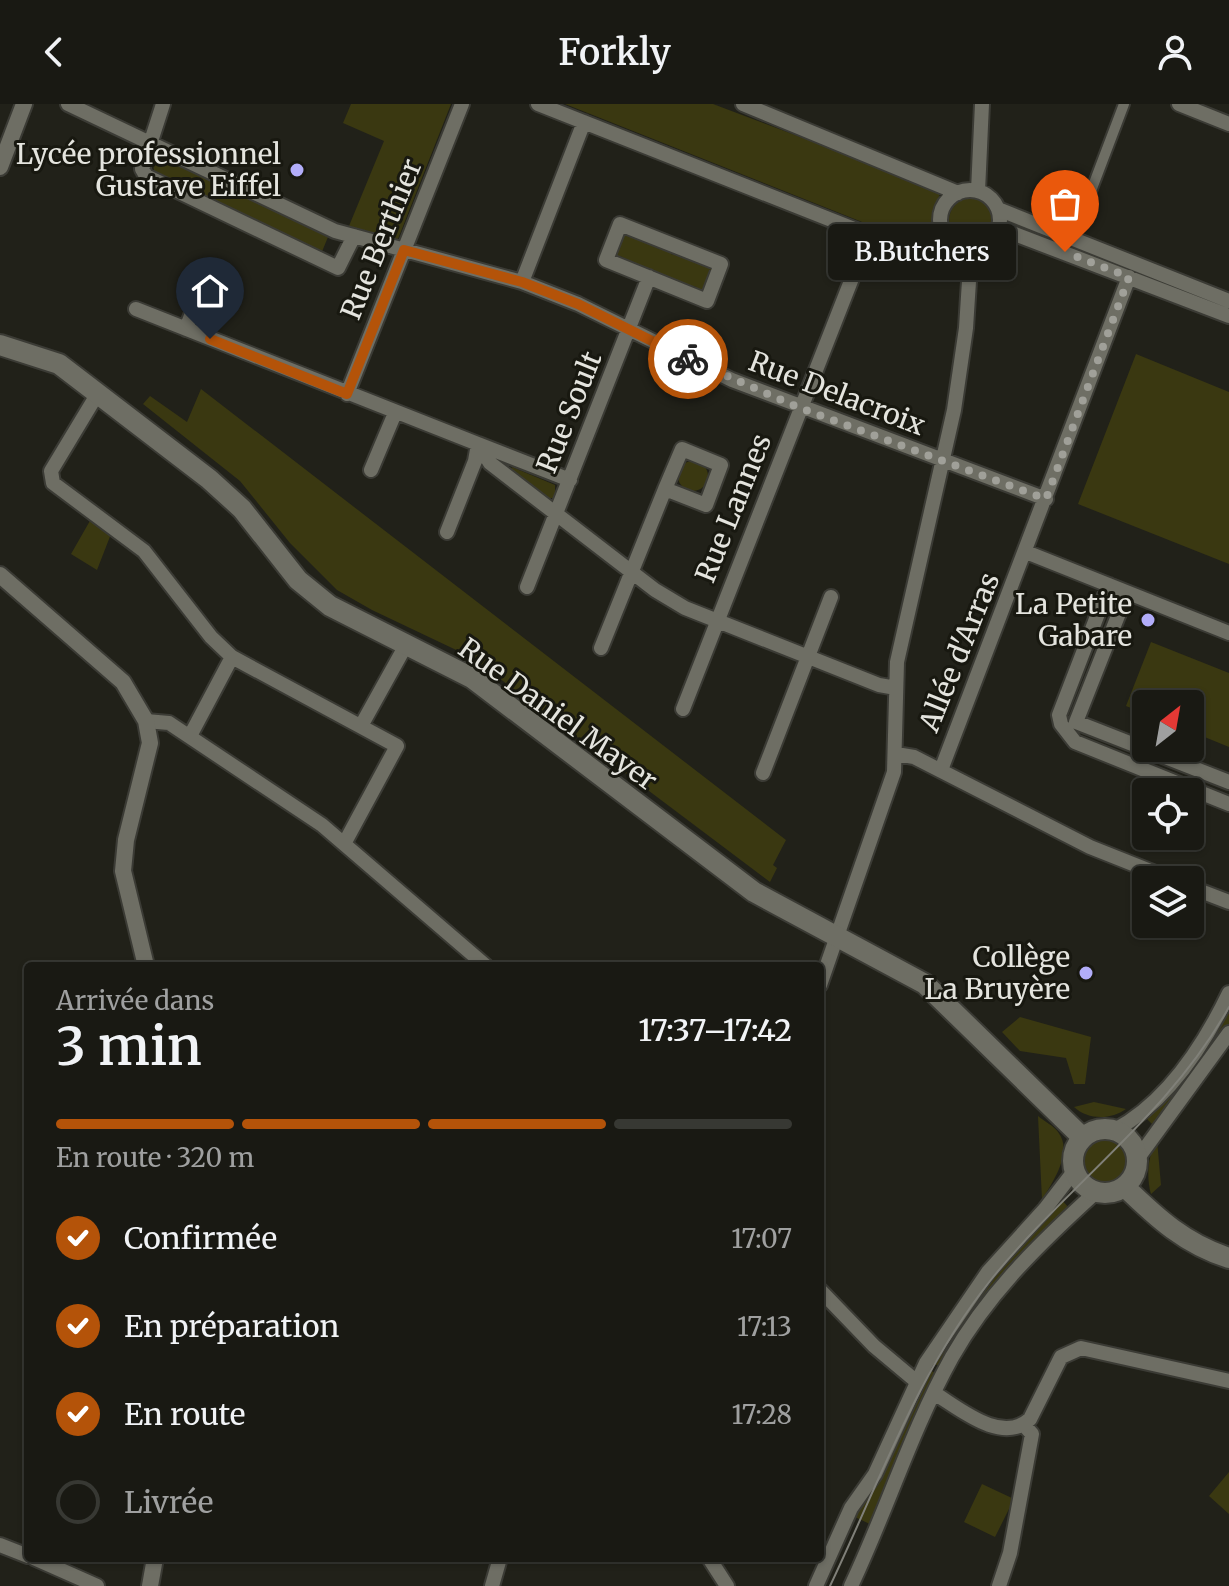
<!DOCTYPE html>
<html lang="fr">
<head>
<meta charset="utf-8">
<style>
  body { margin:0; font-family:Merriweather,serif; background:#262621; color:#f1f3f6; height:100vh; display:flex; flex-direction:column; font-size:30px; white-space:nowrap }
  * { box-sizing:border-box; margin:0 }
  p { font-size:26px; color:#9fa0a0 }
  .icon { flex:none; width:44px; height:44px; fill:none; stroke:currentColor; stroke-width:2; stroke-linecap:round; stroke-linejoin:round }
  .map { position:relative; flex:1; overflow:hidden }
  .sheet { position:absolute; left:24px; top:858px; width:800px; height:600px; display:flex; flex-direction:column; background:#191913; border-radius:8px; box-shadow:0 2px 6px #0004,0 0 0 2px #373833 }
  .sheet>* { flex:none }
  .needle { width:52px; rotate:31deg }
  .buttons { position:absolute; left:1132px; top:586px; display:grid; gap:16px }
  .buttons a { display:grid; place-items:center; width:72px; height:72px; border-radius:8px; background:#191913; box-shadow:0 2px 6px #0004,0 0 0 2px #373833; font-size:40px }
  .pin { position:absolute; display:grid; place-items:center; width:68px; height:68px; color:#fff; margin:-82px -34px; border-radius:50% 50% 50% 0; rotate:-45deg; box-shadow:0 0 8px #0007 }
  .pin .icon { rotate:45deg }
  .courier { position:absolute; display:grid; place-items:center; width:80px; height:80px; margin:-40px; border:6px solid #b45309; border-radius:50%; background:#fff; color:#222; box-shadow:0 2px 10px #0007 }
  .bubble { position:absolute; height:56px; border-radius:8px; background:#191913; box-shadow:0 2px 6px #0004,0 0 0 2px #373833; font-size:26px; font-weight:600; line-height:56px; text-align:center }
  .headline em { font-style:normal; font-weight:600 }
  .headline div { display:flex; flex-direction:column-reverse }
  .headline { display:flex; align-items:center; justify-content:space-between; height:136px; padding:0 32px }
  h1 { font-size:52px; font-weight:600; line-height:60px }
  .bar { display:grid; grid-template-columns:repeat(4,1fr); gap:12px 8px; align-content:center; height:96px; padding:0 32px }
  .bar i { height:10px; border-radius:6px; background:#373833 }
  .bar .active { background:#b45309 }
  .bar p { grid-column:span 4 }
  ol { padding:0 32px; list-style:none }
  li { display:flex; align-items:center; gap:24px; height:88px }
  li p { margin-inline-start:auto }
  li .icon { padding:8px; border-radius:50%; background:#b45309; color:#fff; stroke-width:4 }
  li:last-child { color:#9fa0a0 }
  li i { width:44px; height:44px; border:4px solid #373833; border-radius:50% }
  header { display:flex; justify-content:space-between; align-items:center; height:104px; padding:0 32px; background:#191913; font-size:36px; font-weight:600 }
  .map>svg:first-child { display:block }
  .green { fill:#3a3811 }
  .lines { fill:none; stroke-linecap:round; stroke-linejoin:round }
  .pedestrian-casing { stroke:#3b3b35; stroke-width:14 }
  .minor-casing { stroke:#3b3b35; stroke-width:18 }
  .tertiary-casing { stroke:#3b3b35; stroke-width:20 }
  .secondary-casing { stroke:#3b3b35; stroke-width:24 }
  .pedestrian { stroke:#6e6e64; stroke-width:10 }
  .minor { stroke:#6e6e64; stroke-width:14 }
  .tertiary { stroke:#6e6e64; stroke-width:16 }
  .secondary { stroke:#6e6e64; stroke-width:20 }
  .tram { stroke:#808079; stroke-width:2 }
  .done { stroke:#a0a099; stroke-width:8; stroke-dasharray:0 14.4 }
  .route { stroke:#b45309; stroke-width:10 }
  .poi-dot { fill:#b2adf9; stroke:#181810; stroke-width:3 }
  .labels { text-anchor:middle; stroke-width:6; stroke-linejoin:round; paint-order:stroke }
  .poi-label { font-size:28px; fill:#e4e4de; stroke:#181810; text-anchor:end }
  .street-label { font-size:28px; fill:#e4e4de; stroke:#181810 }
</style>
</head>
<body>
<header><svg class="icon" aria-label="back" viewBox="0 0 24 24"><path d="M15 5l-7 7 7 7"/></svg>Forkly<svg class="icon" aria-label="person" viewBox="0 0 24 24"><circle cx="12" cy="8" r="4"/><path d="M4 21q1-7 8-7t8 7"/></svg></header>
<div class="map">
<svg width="1229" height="1482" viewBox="0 0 1229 1482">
  <rect width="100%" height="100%" fill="#212119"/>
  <path class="green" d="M351 0H451L398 135 349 122 384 37 343 19Z
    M565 0H713L941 86 931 121 943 143 935 147Z
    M159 52 328 133 321 150 154 67 153 59Z
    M949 116a22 22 0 1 1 44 0a22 22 0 1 1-44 0Z
    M627 128 659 145 661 141 673 146 671 150 710 161 712 166 703 186 699 188 696 183 634 162 635 159 620 152 616 155 614 150 623 129Z
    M1136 250 1229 288V460L1078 400Z
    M201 285 786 736 773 761 777 764 770 778 471 553 372 506 337 486 290 439 240 377 143 300 150 292 187 318Z
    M678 372a15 15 0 1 1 30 0a15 15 0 1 1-30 0Z
    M512 363 555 381V394H548L511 365Z
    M91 415 111 430 97 466 71 450Z
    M1151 538 1229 569V643L1190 627V600H1146V610L1126 602Z
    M1229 897V922L1224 932 1155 1023 1142 1010Z
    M1020 913 1091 933 1085 980H1074L1066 954 1020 947 1002 928Z
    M1094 998 1126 1005C1111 1016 1088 1016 1074 1003Z
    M1038 1012C1044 1017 1054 1022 1058 1028 1074 1048 1052 1079 1042 1096Z
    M1081 1058a25 25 0 1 1 50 0a25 25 0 1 1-50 0Z
    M1157 1036 1161 1081 1151 1090C1146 1073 1148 1050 1157 1036Z
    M1058 1092 1071 1106 943 1264 931 1258 963 1208Z
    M926 1264 939 1271 876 1423 853 1412Z
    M1229 1368V1410L1209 1392Z
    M982 1380 1014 1395 995 1433 964 1418Z"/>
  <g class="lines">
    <defs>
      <path id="pedestrian" d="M1074 132 1124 0"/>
      <path id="minor" d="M68 0 335 127 522 178 578 200 732 276 1046 395
        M163 0 142 65 146 72 338 164 354 132
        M538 0 930 155 955 141
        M743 0 958 89
        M1179 0 1229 20
        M940 116a30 30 0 1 1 60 0a30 30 0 1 1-60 0Z
        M978 87 982 0
        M998 105 1229 197
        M620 120 721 160 707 197 606 156Z
        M999 124 1229 212
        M522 178 584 18
        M136 205 478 340 490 359 655 486 685 504 879 581 896 584
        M186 225 208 167
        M98 289 51 367 53 379 144 447 211 533 232 553 397 642 344 740
        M347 290 462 0
        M371 366 395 309
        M447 428 475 357 478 340 570 376
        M1026 448 1229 529
        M1109 481 1059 611 1061 620 1075 638 1229 700
        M527 483 649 173
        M1127 489 1076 618 1229 678
        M601 544 665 385 706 401 721 361 682 345 665 385
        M683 605 869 131
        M146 617 169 619 322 721 486 862
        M361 622 406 541
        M190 632 232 553
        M896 650 914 653 1090 743 1173 776
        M941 666 1129 173
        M763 669 831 493
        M1190 783 1229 798
        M820 881 894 668 897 558 954 306 966 224 971 146
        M1115 1026C1167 998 1204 941 1229 889
        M1138 1054 1229 929
        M820 1186 874 1242 917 1278
        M934 1289C960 1305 1002 1341 1030 1315L1061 1253 1081 1244 1229 1277
        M0 1441 28 1452
        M34 1454 97 1482
        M709 1454 727 1482
        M492 1482 500 1454
        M816 1482 851 1404 875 1370 926 1259 988 1168 1045 1105 1075 1066
        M851 1482C887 1406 911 1327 952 1253 989 1188 1041 1138 1096 1088
        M999 1482 1010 1449 1032 1330 1024 1321"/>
      <path id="tertiary" d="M0 63 24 0
        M0 471 123 578 146 617 150 639 126 736 123 767 146 862
        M150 1482 155 1454"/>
      <path id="secondary" d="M0 241 59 260 209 375 242 405 298 476 330 502 472 574 754 788 925 880 1083 1034
        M1073 1057a32 32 0 1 1 64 0a32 32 0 1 1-64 0Z
        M1125 1083C1157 1114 1185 1140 1229 1154"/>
    </defs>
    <use href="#pedestrian" class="pedestrian-casing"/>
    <use href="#minor" class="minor-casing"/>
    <use href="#tertiary" class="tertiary-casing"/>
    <use href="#secondary" class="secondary-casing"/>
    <use href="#pedestrian" class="pedestrian"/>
    <use href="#minor" class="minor"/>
    <use href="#tertiary" class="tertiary"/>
    <use href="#secondary" class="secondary"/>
    <path class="tram" d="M830 1482C879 1379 918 1267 990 1177 1066 1082 1169 1011 1229 903"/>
  </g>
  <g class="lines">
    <path class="done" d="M688 255 800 304 1046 395 1129 173 1065 148"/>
    <path class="route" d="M210 235 347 290 404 146 522 178 578 200 688 255"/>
  </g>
  <g class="poi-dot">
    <circle cx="297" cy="66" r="8"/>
    <circle cx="1148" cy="516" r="8"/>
    <circle cx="1086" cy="869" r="8"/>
  </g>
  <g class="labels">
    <g class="poi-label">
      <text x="281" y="60">Lycée professionnel<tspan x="281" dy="32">Gustave Eiffel</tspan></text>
      <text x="1132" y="510">La Petite<tspan x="1132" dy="32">Gabare</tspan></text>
      <text x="1070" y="863">Collège<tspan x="1070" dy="32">La Bruyère</tspan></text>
    </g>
    <g class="street-label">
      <text transform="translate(381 135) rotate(-68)" y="10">Rue Berthier</text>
      <text transform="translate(837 289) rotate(21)" y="10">Rue Delacroix</text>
      <text transform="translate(569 308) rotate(-68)" y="10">Rue Soult</text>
      <text transform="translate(733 404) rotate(-68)" y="10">Rue Lannes</text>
      <text transform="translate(959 548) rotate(-68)" y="10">Allée d'Arras</text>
      <text transform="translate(558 610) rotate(36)" y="10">Rue Daniel Mayer</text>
    </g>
  </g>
</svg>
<div class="buttons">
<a><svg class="needle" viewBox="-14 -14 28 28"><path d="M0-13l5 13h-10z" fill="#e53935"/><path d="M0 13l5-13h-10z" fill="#9fa0a0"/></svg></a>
<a><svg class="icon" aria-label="locate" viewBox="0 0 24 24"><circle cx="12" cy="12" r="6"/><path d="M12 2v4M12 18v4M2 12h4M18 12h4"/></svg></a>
<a><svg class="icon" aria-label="layers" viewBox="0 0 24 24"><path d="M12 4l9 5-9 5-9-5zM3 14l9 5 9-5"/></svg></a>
</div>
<div class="pin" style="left:1065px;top:148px;background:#ea580c"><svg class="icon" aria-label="bag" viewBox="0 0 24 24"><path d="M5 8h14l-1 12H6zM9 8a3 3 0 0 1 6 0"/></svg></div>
<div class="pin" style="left:210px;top:235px;background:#1f2937"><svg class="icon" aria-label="home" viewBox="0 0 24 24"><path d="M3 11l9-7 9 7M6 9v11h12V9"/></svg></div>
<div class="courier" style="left:688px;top:255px"><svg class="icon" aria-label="bike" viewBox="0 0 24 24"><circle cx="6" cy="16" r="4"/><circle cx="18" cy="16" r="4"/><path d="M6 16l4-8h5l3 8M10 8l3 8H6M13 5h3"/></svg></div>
<div class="bubble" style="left:828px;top:120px;width:188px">B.Butchers</div>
<section class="sheet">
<div class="headline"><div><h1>3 min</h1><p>Arrivée dans</p></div><em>17:37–17:42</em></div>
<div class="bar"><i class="active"></i><i class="active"></i><i class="active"></i><i></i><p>En route · 320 m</p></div>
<ol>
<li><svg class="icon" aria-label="check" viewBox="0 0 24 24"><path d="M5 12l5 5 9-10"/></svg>Confirmée<p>17:07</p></li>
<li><svg class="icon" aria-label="check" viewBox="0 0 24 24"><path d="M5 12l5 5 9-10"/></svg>En préparation<p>17:13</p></li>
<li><svg class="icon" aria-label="check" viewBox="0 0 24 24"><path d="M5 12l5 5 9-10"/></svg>En route<p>17:28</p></li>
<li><i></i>Livrée</li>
</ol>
</section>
</div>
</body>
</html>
